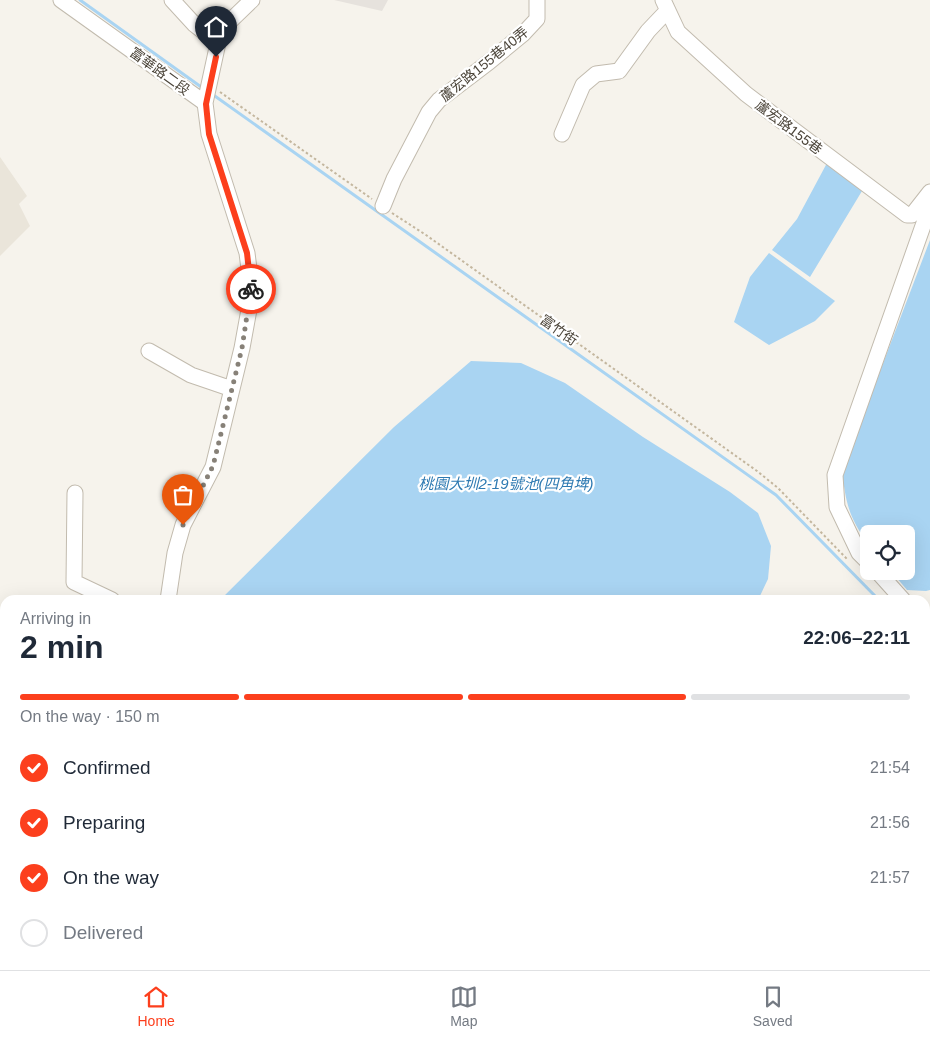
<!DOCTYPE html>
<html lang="en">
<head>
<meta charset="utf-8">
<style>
  body { margin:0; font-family:Helvetica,"Noto Sans TC",sans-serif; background:#f2f2f3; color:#1f2937; height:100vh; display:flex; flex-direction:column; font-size:19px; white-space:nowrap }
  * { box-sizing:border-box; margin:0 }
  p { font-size:16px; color:#747a83 }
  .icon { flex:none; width:28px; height:28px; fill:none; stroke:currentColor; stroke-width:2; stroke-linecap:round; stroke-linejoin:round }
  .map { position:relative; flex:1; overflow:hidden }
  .drawer { position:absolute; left:0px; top:595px; width:930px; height:375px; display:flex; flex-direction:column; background:#fff; border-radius:15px 15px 0 0; box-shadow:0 5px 20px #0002 }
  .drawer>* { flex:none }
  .buttons { position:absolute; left:860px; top:525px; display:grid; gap:10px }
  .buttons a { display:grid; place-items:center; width:55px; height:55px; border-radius:8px; background:#fff; box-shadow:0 5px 20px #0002; font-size:25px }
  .pin { position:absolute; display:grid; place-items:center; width:42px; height:42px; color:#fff; margin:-51px -21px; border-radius:50% 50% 50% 0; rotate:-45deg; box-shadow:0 0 5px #0007 }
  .pin .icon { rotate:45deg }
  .courier { position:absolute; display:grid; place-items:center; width:50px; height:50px; margin:-25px; border:4px solid #fc3f1d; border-radius:50%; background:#fff; color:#222; box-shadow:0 1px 6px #0007 }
  .overview em { font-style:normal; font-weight:700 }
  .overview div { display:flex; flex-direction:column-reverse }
  .overview { display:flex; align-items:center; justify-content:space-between; height:85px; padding:0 20px }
  h1 { font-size:32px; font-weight:700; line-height:38px }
  .bar { display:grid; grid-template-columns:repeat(4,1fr); gap:8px 5px; align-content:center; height:60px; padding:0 20px }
  .bar i { height:6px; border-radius:4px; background:#e0e1e3 }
  .bar .active { background:#fc3f1d }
  .bar p { grid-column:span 4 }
  ol { padding:0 20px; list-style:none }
  li { display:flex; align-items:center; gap:15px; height:55px }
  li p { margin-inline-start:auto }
  li .icon { padding:5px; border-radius:50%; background:#fc3f1d; color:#fff; stroke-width:4 }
  li:last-child { color:#747a83 }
  li i { width:28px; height:28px; border:2px solid #e0e1e3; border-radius:50% }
  .menu { display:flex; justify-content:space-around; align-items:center; height:70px; border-top:1px solid #e0e1e3; background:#fff; font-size:14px; color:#747a83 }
  .menu a { display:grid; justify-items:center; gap:2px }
  .menu .active { color:#fc3f1d }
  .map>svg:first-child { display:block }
  .residential { fill:#eae5da }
  .industrial { fill:#e6e2dd }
  .water { fill:#a9d4f2 }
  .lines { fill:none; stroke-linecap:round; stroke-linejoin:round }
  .stream { stroke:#a9d4f2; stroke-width:3 }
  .minor-casing { stroke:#c2bbae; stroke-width:17 }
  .path { stroke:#c4b79f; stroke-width:2; stroke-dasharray:2.5 2.5; stroke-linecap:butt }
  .minor { stroke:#fff; stroke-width:15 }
  .done { stroke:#878178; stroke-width:5; stroke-dasharray:0 9 }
  .route { stroke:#fc3f1d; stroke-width:6 }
  .labels { text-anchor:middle; stroke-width:4.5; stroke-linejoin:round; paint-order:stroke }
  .street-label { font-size:14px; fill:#4b4439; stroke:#fff }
  .water-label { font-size:15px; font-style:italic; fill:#2e7ab2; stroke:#fff }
</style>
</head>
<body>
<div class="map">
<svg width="930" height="970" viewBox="0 0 930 970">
  <rect width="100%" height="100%" fill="#f6f3ec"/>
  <path class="residential" d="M0 157 27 196 19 204 30 226 0 256Z"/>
  <path class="industrial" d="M334 0H388L382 11Z"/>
  <path class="water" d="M827 163 862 191 810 277 772 250 797 219Z
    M930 240V590L926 591 907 590 891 571H906V534H869V545C849 518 846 504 842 471Z
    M769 253 835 301 815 321 769 345 734 322 750 277Z
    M471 361 521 363 565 383 643 437 730 492 758 513 771 546 768 579 758 600H220L394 427Z
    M111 965H572L569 970H120Z"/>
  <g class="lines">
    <path class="stream" d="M80 0 204 89
      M212 94 776 495 879 600"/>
    <defs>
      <path id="minor" d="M61 0 205 103 209 134 247 253 252 293 242 348 213 467 183 525 175 553 168 600
        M172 0 194 24 218 43
        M663 0 678 32 746 94 907 215H912L930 192
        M205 103 218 43 225 26 252 0
        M562 134 583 85 596 74 619 71 648 31 667 11
        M383 206 394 179 429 112 439 100 489 62 523 34 537 19V0
        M149 351 191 375 232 389
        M75 493 74 582 112 600
        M869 563 859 553 837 507 835 475 930 206
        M877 571 903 600
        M925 639 930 644
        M925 766 930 765
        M925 914 930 917
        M0 962 5 961
        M14 965 20 970
        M812 965 821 970
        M611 970 614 965"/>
    </defs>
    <use href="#minor" class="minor-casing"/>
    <path class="path" d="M220 92 372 199
      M392 213 426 235 757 471 778 488 847 559"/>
    <use href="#minor" class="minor"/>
  </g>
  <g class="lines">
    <path class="done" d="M183 525 213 466 242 348 251 289"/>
    <path class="route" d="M216 57 206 104 209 134 247 253 251 289"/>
  </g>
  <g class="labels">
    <g class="street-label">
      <text transform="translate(484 64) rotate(-39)" y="5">蘆宏路155巷40弄</text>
      <text transform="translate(160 71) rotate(36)" y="5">富華路二段</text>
      <text transform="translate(789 127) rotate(37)" y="5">蘆宏路155巷</text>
      <text transform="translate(559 330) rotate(35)" y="5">富竹街</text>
    </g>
    <g class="water-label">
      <text x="506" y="489">桃園大圳2-19號池(四角埤)</text>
    </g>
  </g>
</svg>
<div class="buttons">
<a><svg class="icon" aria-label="locate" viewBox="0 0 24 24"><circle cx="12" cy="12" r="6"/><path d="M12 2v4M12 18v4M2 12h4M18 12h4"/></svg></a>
</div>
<div class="pin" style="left:183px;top:525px;background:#ea580c"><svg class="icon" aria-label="bag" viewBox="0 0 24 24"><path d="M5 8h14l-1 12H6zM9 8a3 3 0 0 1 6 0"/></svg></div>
<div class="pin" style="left:216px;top:57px;background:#1f2937"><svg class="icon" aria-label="home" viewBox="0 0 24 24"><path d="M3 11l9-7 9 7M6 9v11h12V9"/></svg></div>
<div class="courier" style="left:251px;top:289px"><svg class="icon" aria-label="bike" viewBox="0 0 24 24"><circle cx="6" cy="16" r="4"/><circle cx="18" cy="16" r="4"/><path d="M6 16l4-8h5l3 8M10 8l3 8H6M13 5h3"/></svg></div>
<section class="drawer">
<div class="overview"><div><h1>2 min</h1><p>Arriving in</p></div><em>22:06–22:11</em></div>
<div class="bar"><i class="active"></i><i class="active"></i><i class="active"></i><i></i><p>On the way · 150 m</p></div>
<ol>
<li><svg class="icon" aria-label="check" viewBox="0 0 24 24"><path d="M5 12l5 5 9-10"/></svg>Confirmed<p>21:54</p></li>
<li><svg class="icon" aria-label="check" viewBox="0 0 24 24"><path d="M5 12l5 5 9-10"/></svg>Preparing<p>21:56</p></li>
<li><svg class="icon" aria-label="check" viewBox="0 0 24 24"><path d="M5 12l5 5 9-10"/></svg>On the way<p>21:57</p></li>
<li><i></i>Delivered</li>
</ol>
</section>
</div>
<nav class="menu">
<a class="active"><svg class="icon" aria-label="home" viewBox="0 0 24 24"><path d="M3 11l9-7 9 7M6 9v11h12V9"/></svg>Home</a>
<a><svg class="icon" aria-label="map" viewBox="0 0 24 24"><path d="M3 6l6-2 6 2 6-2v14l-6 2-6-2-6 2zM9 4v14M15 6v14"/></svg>Map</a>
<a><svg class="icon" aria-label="saved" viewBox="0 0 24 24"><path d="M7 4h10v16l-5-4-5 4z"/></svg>Saved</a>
</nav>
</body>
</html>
